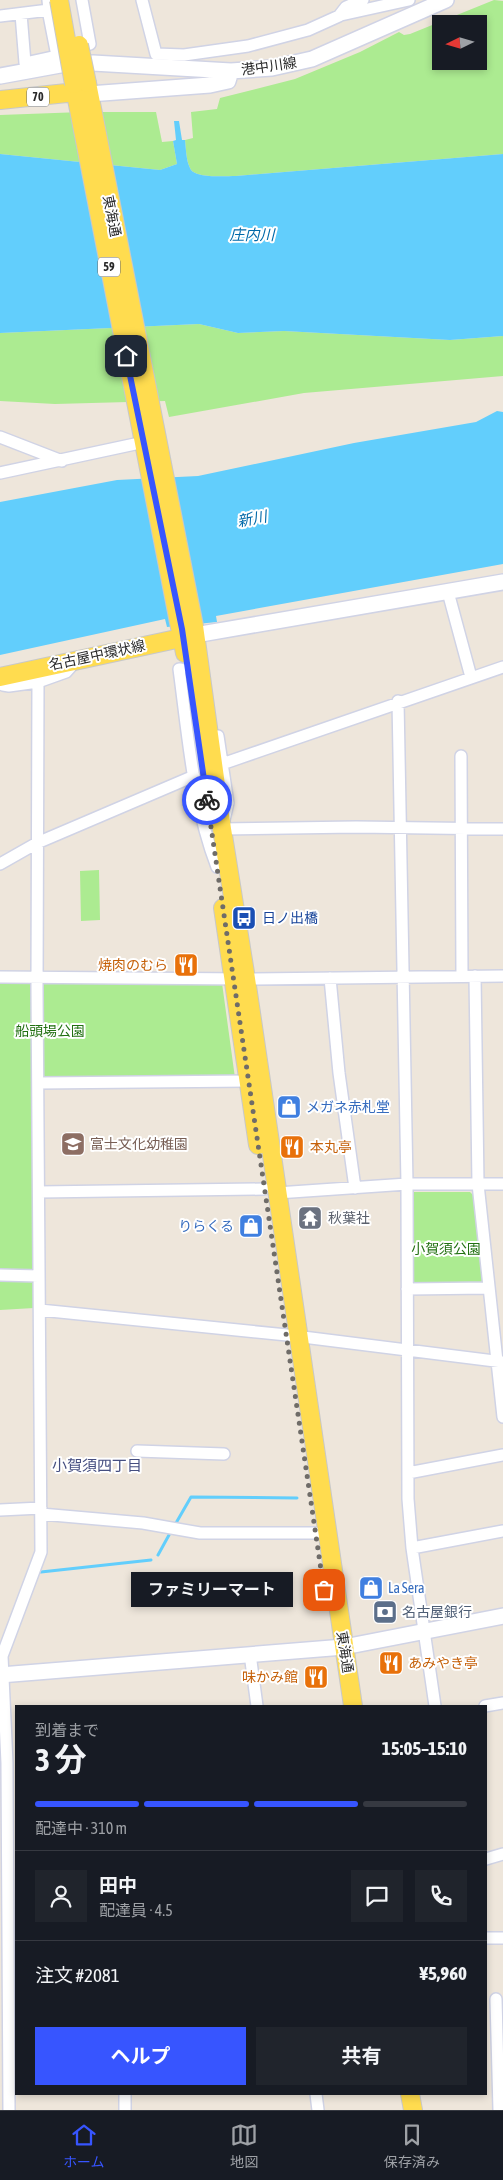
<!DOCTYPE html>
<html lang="ja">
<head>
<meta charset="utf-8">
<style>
  body { margin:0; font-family:"Asap Condensed","Noto Sans JP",sans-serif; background:#20242c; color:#f1f3f6; height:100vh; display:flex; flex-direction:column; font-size:19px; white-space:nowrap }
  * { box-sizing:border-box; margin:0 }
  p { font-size:16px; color:#9ea1a6 }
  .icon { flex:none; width:28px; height:28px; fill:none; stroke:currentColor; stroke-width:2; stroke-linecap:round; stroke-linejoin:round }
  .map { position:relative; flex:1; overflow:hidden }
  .drawer { position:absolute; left:15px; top:1705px; width:472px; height:390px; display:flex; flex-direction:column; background:#171b24; border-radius:0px; box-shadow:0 2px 8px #0003 }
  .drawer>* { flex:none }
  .needle { width:32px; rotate:265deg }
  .buttons { position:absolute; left:432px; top:15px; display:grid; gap:10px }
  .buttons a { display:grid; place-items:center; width:55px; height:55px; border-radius:0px; background:#171b24; box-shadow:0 2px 8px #0003; font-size:25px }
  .pin { position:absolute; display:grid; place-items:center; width:42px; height:42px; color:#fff; margin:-21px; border-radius:10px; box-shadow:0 2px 8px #0006 }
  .courier { position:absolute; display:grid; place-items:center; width:50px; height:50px; margin:-25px; border:4px solid #3755ff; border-radius:50%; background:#fff; color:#222; box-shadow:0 1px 6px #0007 }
  .bubble { position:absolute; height:35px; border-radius:0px; background:#171b24; box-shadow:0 2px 8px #0003; font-size:16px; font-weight:700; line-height:35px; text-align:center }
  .head em { font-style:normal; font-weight:700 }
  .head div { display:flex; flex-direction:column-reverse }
  .head { display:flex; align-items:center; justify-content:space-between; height:85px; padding:0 20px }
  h1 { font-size:32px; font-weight:700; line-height:38px }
  .bar { display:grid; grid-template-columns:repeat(4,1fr); gap:8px 5px; align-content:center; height:60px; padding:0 20px }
  .bar i { height:6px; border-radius:4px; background:#363941 }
  .bar .on { background:#3755ff }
  .bar p { grid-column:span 4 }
  .line { display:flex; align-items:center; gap:12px; padding:0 20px; border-top:1px solid #363941 }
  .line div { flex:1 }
  .round { display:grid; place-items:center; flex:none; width:52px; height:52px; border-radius:0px; background:#20242c }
  .primary-button { display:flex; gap:10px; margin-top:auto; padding:10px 20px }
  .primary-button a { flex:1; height:58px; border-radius:0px; background:#3755ff; color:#fff; font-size:20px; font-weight:700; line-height:58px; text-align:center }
  .primary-button a+a { background:#20242c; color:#f1f3f6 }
  .dock { display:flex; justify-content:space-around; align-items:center; height:70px; border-top:1px solid #363941; background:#171b24; font-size:14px; color:#9ea1a6 }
  .dock a { display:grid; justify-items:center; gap:2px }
  .dock .on { color:#3755ff }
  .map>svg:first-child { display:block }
  .green { fill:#aceb91; fill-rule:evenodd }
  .water { fill:#62cefc }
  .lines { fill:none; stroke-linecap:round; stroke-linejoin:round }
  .stream { stroke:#62cefc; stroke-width:3 }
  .street-casing { stroke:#d0d3e5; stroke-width:14 }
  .secondary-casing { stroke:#d0d3e5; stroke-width:18 }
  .primary-casing { stroke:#c8c8c8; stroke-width:20 }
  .street { stroke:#fff; stroke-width:11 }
  .secondary { stroke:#fff; stroke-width:15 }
  .primary { stroke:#ffdc4f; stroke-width:18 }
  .primary-bridge-casing { stroke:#c8c8c8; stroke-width:20; stroke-linecap:butt }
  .primary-bridge { stroke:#ffdc4f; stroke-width:18 }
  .done { stroke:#6f6c68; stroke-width:5; stroke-dasharray:0 9 }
  .route { stroke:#3755ff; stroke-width:6 }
  .labels { text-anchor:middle; stroke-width:4; stroke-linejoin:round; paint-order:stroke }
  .shield { fill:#fff; stroke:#6a6a6a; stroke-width:1 }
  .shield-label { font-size:12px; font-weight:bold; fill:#2a2a2a }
  .street-label { font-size:14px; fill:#2a2a2a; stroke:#fff }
  .transit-label { font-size:14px; fill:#164399; stroke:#fff; text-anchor:start }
  .food-label { font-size:14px; fill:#c56008; stroke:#fff; text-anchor:end }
  .park-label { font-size:14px; fill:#227012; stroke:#fff }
  .shop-label { font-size:14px; fill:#366cbe; stroke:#fff; text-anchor:start }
  .education-label { font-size:14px; fill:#785e54; stroke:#fff; text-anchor:start }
  .worship-label { font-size:14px; fill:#5b616d; stroke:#fff; text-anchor:start }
  .service-label { font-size:14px; fill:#4e5e75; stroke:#fff; text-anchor:start }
  .water-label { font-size:15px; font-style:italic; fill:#0069a9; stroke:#fff }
  .neighbourhood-label { font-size:15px; fill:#454e80; stroke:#fff }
</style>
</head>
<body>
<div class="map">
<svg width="503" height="2110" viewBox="0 0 503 2110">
  <rect width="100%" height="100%" fill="#eee6db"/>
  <path class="green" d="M494 0 503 1V154L236 176C225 176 194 179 190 168 186 160 186 148 185 140L193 138 191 112 217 109 220 98 295 79 360 52 399 32 404 35 410 34ZM441 24H479V61H441Z
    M82 112H156L162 142 173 141 177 164 160 170 0 154V115Z
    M199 324 238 333 284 331 450 340 503 336V376L304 393 169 417 165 401 55 404 0 401V333Z
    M99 870 100 920 81 921 80 871Z
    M0 982 222 983 235 1078 43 1080 34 1308 0 1310Z
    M414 1192H470L474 1196 483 1282 480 1285H414L411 1281V1194Z"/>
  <path class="water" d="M174 121H179L182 140H185C186 148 186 160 190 168 194 179 225 176 236 176L503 154V336L450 340 284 331 238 333 199 324 0 333V154L160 170 177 164 173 141 176 140Z
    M497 411 503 412V564L216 616 217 622 167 627 165 619 0 655V502L117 480 198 476 354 443 476 422Z"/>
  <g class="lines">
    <path class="stream" d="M176 1523 191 1497 297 1498
      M158 1555 169 1535
      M41 1572 151 1560"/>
    <defs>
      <path id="street" d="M142 0 156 54 184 55 248 46 308 30 339 16 346 7 363 0
        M21 14 25 63 57 56 48 10
        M341 15 409 0
        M0 16 49 10 48 0
        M75 47 90 44 82 0
        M0 437 62 461
        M0 473 149 441
        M448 592 471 677
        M181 669H179C188 735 193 805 217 867
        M0 681 3 685 9 686 38 682
        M398 701 407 1184 408 1499 412 1548 435 1706
        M218 736 228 803 222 829 356 827 503 829
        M461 756 462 976
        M222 764 503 667
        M0 864 37 843 194 776
        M475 976 478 1184 503 1417
        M0 977 246 979 503 976
        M330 978 339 1073 355 1188
        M38 1083 249 1081
        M39 1192 264 1189
        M277 1193 407 1184H503
        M0 1275 39 1276
        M407 1289 489 1288
        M40 1310 287 1335 503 1362
        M137 1451 224 1454
        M408 1473 503 1455
        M0 1510 41 1508
        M41 1514 143 1523 200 1533H316
        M412 1548 503 1531
        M250 1654 257 1706
        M485 1706 503 1703
        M486 1859 503 1854
        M486 1938H503
        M496 1999 499 2110
        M125 2094V2110
        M316 2094 318 2110
        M9 2110 7 1763 2 1656 41 1552 37 988 38 682 66 672 75 662"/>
      <path id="secondary" d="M0 76 60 65 93 63 231 71
        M89 94 210 85 228 81 231 71 272 68 312 59 446 0
        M195 635 503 582
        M0 1675 344 1647 503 1616"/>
      <path id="primary" d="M87 83 194 626 222 829 246 979 353 1706
        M74 84 185 653
        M0 100 76 92
        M0 677 195 635
        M223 908 258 1145
        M410 2094 413 2110"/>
    </defs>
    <use href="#street" class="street-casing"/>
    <use href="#secondary" class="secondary-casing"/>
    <use href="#primary" class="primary-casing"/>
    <use href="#street" class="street"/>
    <use href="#secondary" class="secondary"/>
    <use href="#primary" class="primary"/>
    <defs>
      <path id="primary-bridge" d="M59 0 74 84
        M79 45 87 83"/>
    </defs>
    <use href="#primary-bridge" class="primary-bridge-casing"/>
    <use href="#primary-bridge" class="primary-bridge"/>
  </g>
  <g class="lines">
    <path class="done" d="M207 800 324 1590"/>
    <path class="route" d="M126 356 182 629 207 800"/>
  </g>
  <defs>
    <symbol id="bus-square" viewBox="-11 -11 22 22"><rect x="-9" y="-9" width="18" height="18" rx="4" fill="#1a4fb4" stroke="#fff"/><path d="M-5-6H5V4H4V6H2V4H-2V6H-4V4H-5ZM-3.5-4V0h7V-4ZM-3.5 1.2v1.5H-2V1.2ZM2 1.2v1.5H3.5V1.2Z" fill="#fff"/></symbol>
    <symbol id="restaurant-square" viewBox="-11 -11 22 22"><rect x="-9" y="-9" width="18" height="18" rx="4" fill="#e8710a" stroke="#fff"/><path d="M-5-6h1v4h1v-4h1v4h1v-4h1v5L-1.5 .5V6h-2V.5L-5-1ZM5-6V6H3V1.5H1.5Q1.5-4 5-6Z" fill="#fff"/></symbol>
    <symbol id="shop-square" viewBox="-11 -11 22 22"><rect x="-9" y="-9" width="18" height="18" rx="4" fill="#3f7fe0" stroke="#fff"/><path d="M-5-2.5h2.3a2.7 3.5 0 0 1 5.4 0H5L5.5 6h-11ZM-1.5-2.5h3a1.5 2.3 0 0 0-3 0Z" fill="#fff"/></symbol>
    <symbol id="school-square" viewBox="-11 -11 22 22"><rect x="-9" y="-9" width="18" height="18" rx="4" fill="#8d6e63" stroke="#fff"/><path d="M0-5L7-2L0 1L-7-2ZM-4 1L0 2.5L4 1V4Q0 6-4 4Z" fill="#fff"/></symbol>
    <symbol id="temple-square" viewBox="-11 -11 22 22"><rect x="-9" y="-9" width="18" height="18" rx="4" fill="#6b7280" stroke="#fff"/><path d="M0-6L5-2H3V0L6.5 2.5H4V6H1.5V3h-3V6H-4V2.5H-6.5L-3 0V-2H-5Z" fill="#fff"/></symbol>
    <symbol id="bank-square" viewBox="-11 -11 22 22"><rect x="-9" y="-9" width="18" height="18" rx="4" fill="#5c6f8a" stroke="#fff"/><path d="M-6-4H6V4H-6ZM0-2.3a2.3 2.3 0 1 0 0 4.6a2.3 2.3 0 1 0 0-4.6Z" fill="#fff"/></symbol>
  </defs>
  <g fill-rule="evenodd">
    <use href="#bus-square" x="230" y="904" width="28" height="28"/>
    <use href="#restaurant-square" x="172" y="951" width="28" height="28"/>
    <use href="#shop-square" x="275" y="1093" width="28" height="28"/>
    <use href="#school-square" x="59" y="1130" width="28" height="28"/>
    <use href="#restaurant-square" x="278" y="1133" width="28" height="28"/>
    <use href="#temple-square" x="296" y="1204" width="28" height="28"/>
    <use href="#shop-square" x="237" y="1212" width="28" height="28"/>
    <use href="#shop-square" x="357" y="1574" width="28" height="28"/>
    <use href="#bank-square" x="371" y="1598" width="28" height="28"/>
    <use href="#restaurant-square" x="377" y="1649" width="28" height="28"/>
    <use href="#restaurant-square" x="302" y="1663" width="28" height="28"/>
  </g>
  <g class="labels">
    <g class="shield">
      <rect x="27" y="87.5" width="22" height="19" rx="4"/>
      <rect x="98" y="257.5" width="22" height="19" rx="4"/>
    </g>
    <g class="shield-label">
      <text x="38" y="101">70</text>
      <text x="109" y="271">59</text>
    </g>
    <g class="street-label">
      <text transform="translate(269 66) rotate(-8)" y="5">港中川線</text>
      <text transform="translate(112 216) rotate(79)" y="5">東海通</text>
      <text transform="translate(97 655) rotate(-12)" y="5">名古屋中環状線</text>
      <text transform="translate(345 1652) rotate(81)" y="5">東海通</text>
    </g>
    <g class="transit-label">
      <text x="262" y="923">日ノ出橋</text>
    </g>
    <g class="food-label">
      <text x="168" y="970">焼肉のむら</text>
      <text x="310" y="1152" text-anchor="start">本丸亭</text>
      <text x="408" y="1668" text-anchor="start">あみやき亭</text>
      <text x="298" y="1682">味かみ館</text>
    </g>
    <g class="park-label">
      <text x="50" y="1036">船頭場公園</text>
      <text x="446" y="1254">小賀須公園</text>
    </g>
    <g class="shop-label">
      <text x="306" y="1112">メガネ赤札堂</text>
      <text x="234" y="1231" text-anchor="end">りらくる</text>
      <text x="388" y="1593">La Sera</text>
    </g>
    <g class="education-label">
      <text x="90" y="1149">富士文化幼稚園</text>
    </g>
    <g class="worship-label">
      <text x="328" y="1223">秋葉社</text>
    </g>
    <g class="service-label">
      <text x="402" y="1617">名古屋銀行</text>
    </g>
    <g class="water-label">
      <text x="252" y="240">庄内川</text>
      <text transform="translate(252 519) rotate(-11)" y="5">新川</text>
    </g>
    <g class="neighbourhood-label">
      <text x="97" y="1471">小賀須四丁目</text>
    </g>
  </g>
</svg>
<div class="buttons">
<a><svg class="needle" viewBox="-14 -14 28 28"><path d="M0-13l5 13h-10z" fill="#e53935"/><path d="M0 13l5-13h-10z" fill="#9ea1a6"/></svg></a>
</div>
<div class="pin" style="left:324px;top:1590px;background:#ea580c"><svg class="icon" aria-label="bag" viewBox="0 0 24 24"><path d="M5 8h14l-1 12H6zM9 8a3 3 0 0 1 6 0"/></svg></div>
<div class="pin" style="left:126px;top:356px;background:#1f2937"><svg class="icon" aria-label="home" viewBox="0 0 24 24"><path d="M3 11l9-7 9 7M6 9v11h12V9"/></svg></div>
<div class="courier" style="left:207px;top:800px"><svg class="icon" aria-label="bike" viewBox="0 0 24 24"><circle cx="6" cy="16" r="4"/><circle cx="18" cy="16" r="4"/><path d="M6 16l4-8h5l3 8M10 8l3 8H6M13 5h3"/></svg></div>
<div class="bubble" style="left:131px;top:1572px;width:162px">ファミリーマート</div>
<section class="drawer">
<div class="head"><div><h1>3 分</h1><p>到着まで</p></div><em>15:05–15:10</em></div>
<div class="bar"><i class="on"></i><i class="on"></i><i class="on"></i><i></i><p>配達中 · 310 m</p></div>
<div class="line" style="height:90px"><a class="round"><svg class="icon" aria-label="person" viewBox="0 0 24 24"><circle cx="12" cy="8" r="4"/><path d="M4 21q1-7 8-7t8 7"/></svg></a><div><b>田中</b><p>配達員 · 4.5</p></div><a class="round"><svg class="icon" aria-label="chat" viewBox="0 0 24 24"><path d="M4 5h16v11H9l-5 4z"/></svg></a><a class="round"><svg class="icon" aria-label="phone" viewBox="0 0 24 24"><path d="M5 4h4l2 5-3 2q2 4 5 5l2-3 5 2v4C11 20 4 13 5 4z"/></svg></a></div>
<div class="line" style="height:65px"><div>注文 #2081</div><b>¥5,960</b></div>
<div class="primary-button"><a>ヘルプ</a><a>共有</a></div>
</section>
</div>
<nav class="dock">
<a class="on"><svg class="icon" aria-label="home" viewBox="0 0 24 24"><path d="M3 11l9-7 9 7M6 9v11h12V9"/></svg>ホーム</a>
<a><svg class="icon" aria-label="map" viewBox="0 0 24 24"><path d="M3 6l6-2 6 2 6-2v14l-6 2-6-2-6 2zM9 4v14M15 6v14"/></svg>地図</a>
<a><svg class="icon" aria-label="saved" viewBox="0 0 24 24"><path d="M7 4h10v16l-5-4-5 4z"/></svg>保存済み</a>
</nav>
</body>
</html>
